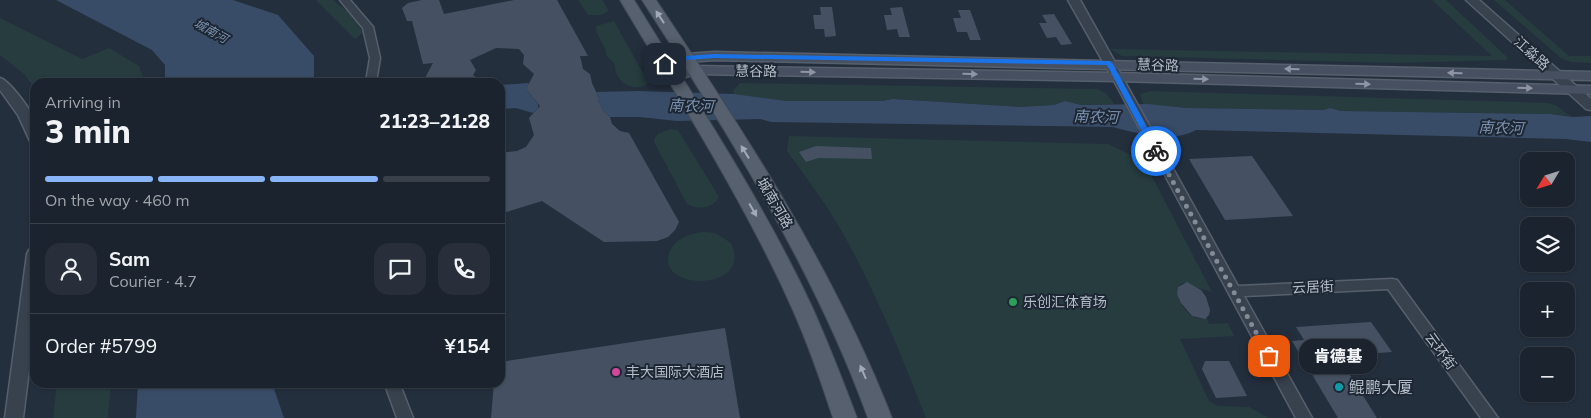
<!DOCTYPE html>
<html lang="en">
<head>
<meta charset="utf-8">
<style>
  body { margin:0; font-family:Mulish,"Noto Sans SC",sans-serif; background:#282f3a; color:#f1f3f6; height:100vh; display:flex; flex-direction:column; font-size:19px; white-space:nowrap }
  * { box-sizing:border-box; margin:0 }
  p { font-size:16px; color:#a0a4aa }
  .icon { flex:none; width:28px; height:28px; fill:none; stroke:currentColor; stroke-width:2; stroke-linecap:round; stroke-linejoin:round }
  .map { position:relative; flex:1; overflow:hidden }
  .details { position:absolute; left:30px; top:78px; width:475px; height:310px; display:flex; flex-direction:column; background:#1b232e; border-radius:15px; box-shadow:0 1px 4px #0004,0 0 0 1px #39404a }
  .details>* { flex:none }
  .needle { width:32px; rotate:232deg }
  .fabs { position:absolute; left:1520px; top:152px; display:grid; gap:10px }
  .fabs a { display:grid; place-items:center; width:55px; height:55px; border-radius:10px; background:#1b232e; box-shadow:0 1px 4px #0004,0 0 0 1px #39404a; font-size:25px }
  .pin { position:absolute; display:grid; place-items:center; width:42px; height:42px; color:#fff; margin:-21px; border-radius:10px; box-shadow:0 2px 8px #0006 }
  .courier { position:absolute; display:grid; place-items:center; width:50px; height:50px; margin:-25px; border:4px solid #1a73e8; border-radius:50%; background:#fff; color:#222; box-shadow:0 1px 6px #0007 }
  .bubble { position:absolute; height:35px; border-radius:15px; background:#1b232e; box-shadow:0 1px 4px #0004,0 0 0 1px #39404a; font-size:16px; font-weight:800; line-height:35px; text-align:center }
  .overview em { font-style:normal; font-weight:800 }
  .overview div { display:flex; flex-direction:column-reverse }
  .overview { display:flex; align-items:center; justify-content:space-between; height:85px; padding:0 15px }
  h1 { font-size:32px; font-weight:800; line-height:38px }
  .bar { display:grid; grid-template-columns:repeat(4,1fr); gap:8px 5px; align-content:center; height:60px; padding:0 15px }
  .bar i { height:6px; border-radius:4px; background:#39404a }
  .bar .current { background:#8ab4f8 }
  .bar p { grid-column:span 4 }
  .line { display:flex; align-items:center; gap:12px; padding:0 15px; border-top:1px solid #39404a }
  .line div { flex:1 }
  .round { display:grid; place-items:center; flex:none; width:52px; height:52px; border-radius:15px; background:#282f3a }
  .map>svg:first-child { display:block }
  .green { fill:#263c3f }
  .water { fill:#394c67 }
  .building { fill:#455162 }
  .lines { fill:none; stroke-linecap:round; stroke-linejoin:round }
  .minor-casing { stroke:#565f6c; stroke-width:3 }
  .tertiary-casing { stroke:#565f6c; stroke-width:3 }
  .secondary-casing { stroke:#565f6c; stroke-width:3 }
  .primary-casing { stroke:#414a57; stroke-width:2 }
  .minor { fill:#38414e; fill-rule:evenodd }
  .tertiary { fill:#38414e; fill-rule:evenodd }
  .secondary { fill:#465061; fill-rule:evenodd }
  .primary { fill:#56606e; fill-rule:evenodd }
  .oneway { fill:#a1aab7 }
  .oneway2 { fill:#8e96a5 }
  .route { fill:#1a73e8 }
  .done { stroke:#828b98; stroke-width:5; stroke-dasharray:0 9 }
  .leisure-dot { fill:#2e9e5b; stroke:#1d2633; stroke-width:2 }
  .hotel-dot { fill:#d1479c; stroke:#1d2633; stroke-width:2 }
  .culture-dot { fill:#0f9aa8; stroke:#1d2633; stroke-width:2 }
  .labels { text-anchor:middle; stroke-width:4; stroke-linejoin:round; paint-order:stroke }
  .far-water-label { font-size:12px; font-style:italic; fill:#7c92b1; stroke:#1d2633 }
  .street-label { font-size:14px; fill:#b4bcc9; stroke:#1d2633 }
  .poi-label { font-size:14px; fill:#b4bcc9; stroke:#1d2633; text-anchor:start }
  .water-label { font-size:15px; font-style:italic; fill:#7c92b1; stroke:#1d2633 }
  .near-poi-label { font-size:16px; fill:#b4bcc9; stroke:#1d2633; text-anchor:start }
</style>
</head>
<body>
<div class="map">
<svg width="1591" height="418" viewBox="0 0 1591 418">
  <rect width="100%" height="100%" fill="#242f3e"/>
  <path class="green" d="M316 0H333L352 15 363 33 355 39Z
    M578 0H602L609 11 601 15H588Z
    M1432 0H1446L1507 57V60L1395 63 1130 56H1122L1111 49 1492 56Z
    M1494 0H1505L1569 56H1591V63L1571 62 1561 58Z
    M0 18 82 59 109 48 139 66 145 82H35V89L24 74 0 55Z
    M614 21 648 82 646 85C631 92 614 81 615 64L606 55C606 43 595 37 596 26Z
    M740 83 1097 89 1107 94 1114 104 1081 105 1065 101 1054 105 1020 107 893 99 882 101H787L734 94 733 90Z
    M1151 91 1548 103 1557 106 1570 116 1550 114 1341 111 1330 108 1323 110 1186 108 1143 104 1140 94Z
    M670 129 678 130 719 197C713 209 698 210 687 204L655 144 654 139 658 134Z
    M789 136 1108 144 1144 161 1212 292 1182 283 1178 287C1176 301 1190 325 1207 317L1209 324 1228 323 1234 336 1180 339 1209 401 1218 406 1249 407 1269 418H926C901 354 875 290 841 230 825 202 805 176 787 151Z
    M704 232 715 233 731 243C755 294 649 291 671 249 678 237 692 233 704 232Z
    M57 383H111L108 418H53Z"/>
  <path class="water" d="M56 0H233L278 15 314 56V82H165V65L152 50Z
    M529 83 526 89 538 104V108L533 113 516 108 500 109V85Z
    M639 91 734 94 787 101H882L893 99 1020 107 1054 105 1065 101 1081 105 1148 104 1186 108 1323 110 1330 108 1341 111 1550 114 1573 117 1591 116V142L1566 139 1196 130C1170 144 1138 133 1112 127L771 122 760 119 677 121 640 117H610L604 112 598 101 599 97 596 92Z
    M138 383H272L284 418H136Z"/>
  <path class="building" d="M422 0H439L444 14 514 0H557L588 56H580L583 69 590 74 592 83 599 98 598 101 604 112 610 117 612 124 620 131 629 133 679 222 675 230 668 237 657 241 604 242 542 201 500 214V153L517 151 526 147 534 135 529 118 540 106 526 89 534 74 523 64 524 55 519 49 496 48 470 60 476 70 473 75 482 82H427L425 78 433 63 423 64 412 21H407L402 8 408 3Z
    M820 7H832L836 36 825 37 824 29H815L813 15H821Z
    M902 7 910 37H899L897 29 887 30 884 15H892L890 8Z
    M958 10H970L981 40H970L967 32H957L953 18H961Z
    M1054 14 1072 44 1061 45 1056 37 1047 38 1039 23H1047L1042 15Z
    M816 146 871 148 872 159 818 158 806 162 799 152Z
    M1252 156 1293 216 1225 220 1189 159Z
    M1187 282 1201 290 1206 297 1210 310 1209 315 1205 319 1192 316 1181 303 1177 294 1178 287Z
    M1371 322 1392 352 1338 356 1377 418H1338L1292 341 1304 340 1296 327Z
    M725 328 740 418H491L494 382H500V362Z
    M1205 361H1229L1247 396 1216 398 1202 369Z"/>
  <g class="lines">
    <defs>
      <path id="minor" d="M340 0H350L373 27 380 58 376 82H366L370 58 363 28Z
        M1110 61 1115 64 1238 286 1392 279 1397 280 1498 418H1481L1388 289 1244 296 1312 418H1296L1105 64Z
        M384 382H399L413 418H397Z"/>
      <path id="tertiary" d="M1068 0H1080L1116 64 1114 67H1106Z
        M1466 0H1479L1591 99V110L1586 109Z
        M0 78C9 80 33 112 35 122 36 128 35 136 35 142L30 141 18 115 0 90Z
        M35 248V320L23 418H5L27 254 29 250Z"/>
      <path id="secondary" d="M714 52 1591 72V80L714 60 688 62 665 68 658 64 660 61 687 54Z
        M694 66 1117 73 1591 86V94L1117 81 695 74 673 81 666 77 668 74Z"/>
      <path id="primary" d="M620 0H634C696 101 763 201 813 309 829 345 843 381 857 418H833C821 381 808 344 792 308 744 201 680 101 620 0Z
        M642 0H656C745 133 834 269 892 418H868C814 269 728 133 642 0Z"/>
    </defs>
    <use href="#minor" class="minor-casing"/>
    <use href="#tertiary" class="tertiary-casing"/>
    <use href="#secondary" class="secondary-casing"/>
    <use href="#primary" class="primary-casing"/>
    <use href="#minor" class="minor"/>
    <use href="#tertiary" class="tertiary"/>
    <use href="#secondary" class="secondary"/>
    <use href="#primary" class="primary"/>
  </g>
  <defs><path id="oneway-solid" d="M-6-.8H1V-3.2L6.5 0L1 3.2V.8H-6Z" transform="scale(1.25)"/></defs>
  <g class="oneway">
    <use href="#oneway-solid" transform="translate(660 17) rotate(-123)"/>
    <use href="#oneway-solid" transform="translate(745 152) rotate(-122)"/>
    <use href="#oneway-solid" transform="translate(753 210) rotate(60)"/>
    <use href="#oneway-solid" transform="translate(863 372) rotate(-113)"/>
  </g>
  <g class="oneway2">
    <use href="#oneway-solid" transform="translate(1292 69) rotate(-178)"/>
    <use href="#oneway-solid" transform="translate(808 72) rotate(1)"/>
    <use href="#oneway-solid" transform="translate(1455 73) rotate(-179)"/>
    <use href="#oneway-solid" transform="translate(970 74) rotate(1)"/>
    <use href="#oneway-solid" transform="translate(1201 79) rotate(2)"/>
    <use href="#oneway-solid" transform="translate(1363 84) rotate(2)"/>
    <use href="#oneway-solid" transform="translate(1525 88) rotate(1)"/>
  </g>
  <path class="route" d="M714 54 1110 61 1113 64 1160 151 1156 153 1152 151 1107 65 714 58 687 60 665 66 662 64 687 56Z"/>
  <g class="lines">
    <path class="done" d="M1156 151 1269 356"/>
  </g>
  <circle class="leisure-dot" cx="1013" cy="302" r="5"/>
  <circle class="hotel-dot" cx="616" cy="372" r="5"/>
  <circle class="culture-dot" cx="1339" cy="387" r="5"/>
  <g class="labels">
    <g class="far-water-label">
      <text transform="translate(211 31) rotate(29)" y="4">城南河</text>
    </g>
    <g class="street-label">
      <text transform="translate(1532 53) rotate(42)" y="5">江淼路</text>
      <text transform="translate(1158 65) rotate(2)" y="5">慧谷路</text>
      <text transform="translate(756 71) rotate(1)" y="5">慧谷路</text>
      <text transform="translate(775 203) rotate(60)" y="5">城南河路</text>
      <text transform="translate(1313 287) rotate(-3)" y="5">云居街</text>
      <text transform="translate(1441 351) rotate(54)" y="5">云环街</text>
    </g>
    <g class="poi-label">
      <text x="1023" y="307">乐创汇体育场</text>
      <text x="626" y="377">丰大国际大酒店</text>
    </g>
    <g class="water-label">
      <text transform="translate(691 106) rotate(2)" y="5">南农河</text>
      <text transform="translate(1096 117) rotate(2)" y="5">南农河</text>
      <text transform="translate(1501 128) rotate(2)" y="5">南农河</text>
    </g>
    <g class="near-poi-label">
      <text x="1349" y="393">鲲鹏大厦</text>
    </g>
  </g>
</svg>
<div class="fabs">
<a><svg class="needle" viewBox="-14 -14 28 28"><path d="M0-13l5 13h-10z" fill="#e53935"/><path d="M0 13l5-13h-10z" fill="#a0a4aa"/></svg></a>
<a><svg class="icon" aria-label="layers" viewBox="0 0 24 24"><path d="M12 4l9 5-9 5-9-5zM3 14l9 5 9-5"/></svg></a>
<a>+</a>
<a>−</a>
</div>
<div class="pin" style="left:1269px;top:356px;background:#ea580c"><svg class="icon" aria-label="bag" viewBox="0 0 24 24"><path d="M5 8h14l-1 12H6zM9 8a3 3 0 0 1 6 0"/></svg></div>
<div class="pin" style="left:665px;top:64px;background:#1f2937"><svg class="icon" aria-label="home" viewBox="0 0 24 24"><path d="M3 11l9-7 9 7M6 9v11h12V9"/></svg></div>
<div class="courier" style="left:1156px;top:151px"><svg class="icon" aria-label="bike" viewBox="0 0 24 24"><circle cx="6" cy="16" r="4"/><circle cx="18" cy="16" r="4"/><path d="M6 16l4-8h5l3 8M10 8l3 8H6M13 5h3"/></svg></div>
<div class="bubble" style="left:1299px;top:339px;width:78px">肯德基</div>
<section class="details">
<div class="overview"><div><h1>3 min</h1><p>Arriving in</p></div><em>21:23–21:28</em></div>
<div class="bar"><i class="current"></i><i class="current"></i><i class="current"></i><i></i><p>On the way · 460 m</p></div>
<div class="line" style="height:90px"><a class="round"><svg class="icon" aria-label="person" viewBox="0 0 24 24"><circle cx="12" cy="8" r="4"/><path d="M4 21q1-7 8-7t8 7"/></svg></a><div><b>Sam</b><p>Courier · 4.7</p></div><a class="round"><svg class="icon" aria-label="chat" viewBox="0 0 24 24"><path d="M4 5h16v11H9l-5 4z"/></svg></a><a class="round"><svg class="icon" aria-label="phone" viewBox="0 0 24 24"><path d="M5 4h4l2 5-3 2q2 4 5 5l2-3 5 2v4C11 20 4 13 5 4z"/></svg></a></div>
<div class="line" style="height:65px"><div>Order #5799</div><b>¥154</b></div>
</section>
</div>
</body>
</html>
